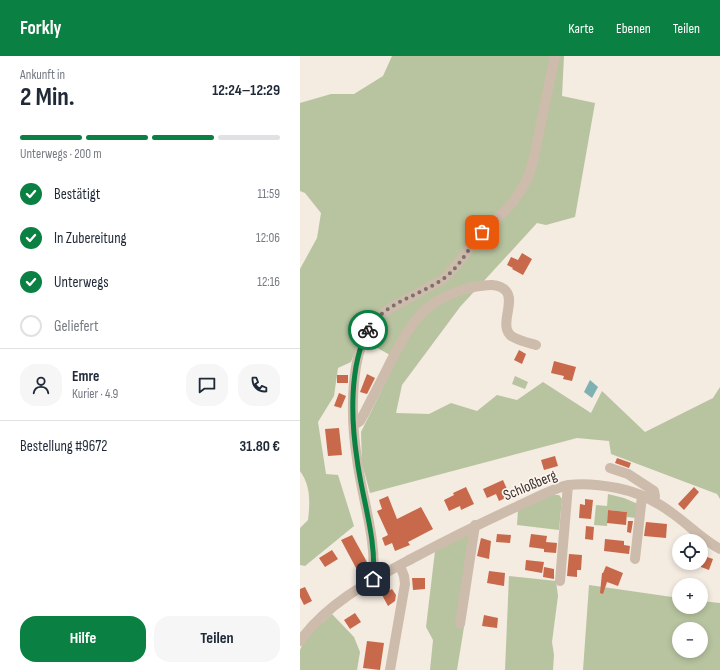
<!DOCTYPE html>
<html lang="de">
<head>
<meta charset="utf-8">
<style>
  body { margin:0; font-family:"Sofia Sans Condensed",sans-serif; background:#f6f6f7; color:#1f2937; height:100vh; display:flex; flex-direction:column; font-size:15px; white-space:nowrap }
  * { box-sizing:border-box; margin:0 }
  p { font-size:13px; color:#747a83 }
  .icon { flex:none; width:22px; height:22px; fill:none; stroke:currentColor; stroke-width:2; stroke-linecap:round; stroke-linejoin:round }
  .map { position:relative; flex:1; overflow:hidden }
  .details { display:flex; flex-direction:column; background:#fff; width:300px }
  .details>* { flex:none }
  .fabs { position:absolute; left:372px; top:478px; display:grid; gap:8px }
  .fabs a { display:grid; place-items:center; width:36px; height:36px; border-radius:50%; background:#fff; box-shadow:0 2px 6px #0003; font-size:20px }
  .pin { position:absolute; display:grid; place-items:center; width:34px; height:34px; color:#fff; margin:-17px; border-radius:8px; box-shadow:0 2px 6px #0006 }
  .courier { position:absolute; display:grid; place-items:center; width:40px; height:40px; margin:-20px; border:3px solid #0b8043; border-radius:50%; background:#fff; color:#222; box-shadow:0 1px 5px #0007 }
  .overview em { font-style:normal; font-weight:700 }
  .overview div { display:flex; flex-direction:column-reverse }
  .overview { display:flex; align-items:center; justify-content:space-between; height:68px; padding:0 20px }
  h1 { font-size:26px; font-weight:700; line-height:30px }
  .bar { display:grid; grid-template-columns:repeat(4,1fr); gap:6px 4px; align-content:center; height:48px; padding:0 20px }
  .bar i { height:5px; border-radius:3px; background:#e0e1e3 }
  .bar .selected { background:#0b8043 }
  .bar p { grid-column:span 4 }
  .line { display:flex; align-items:center; gap:10px; padding:0 20px; border-top:1px solid #e0e1e3 }
  .line div { flex:1 }
  .round { display:grid; place-items:center; flex:none; width:42px; height:42px; border-radius:16px; background:#f6f6f7 }
  ol { padding:0 20px; list-style:none }
  li { display:flex; align-items:center; gap:12px; height:44px }
  li p { margin-inline-start:auto }
  li .icon { padding:4px; border-radius:50%; background:#0b8043; color:#fff; stroke-width:4 }
  li:last-child { color:#747a83 }
  li i { width:22px; height:22px; border:2px solid #e0e1e3; border-radius:50% }
  .button { display:flex; gap:8px; margin-top:auto; padding:8px 20px }
  .button a { flex:1; height:46px; border-radius:16px; background:#0b8043; color:#fff; font-size:16px; font-weight:700; line-height:46px; text-align:center }
  .button a+a { background:#f6f6f7; color:#1f2937 }
  header { display:flex; align-items:center; gap:24px; box-sizing:border-box; height:56px; padding:0 20px; background:#0b8043; color:#fff }
  header strong { font-size:19px }
  nav { display:flex; gap:22px; margin-inline-start:auto; font-size:14px }
  main { display:flex; flex:1; min-height:0 }
  .map>svg:first-child { display:block }
  .green { fill:#b8c4a0; fill-rule:evenodd }
  .water { fill:#7fb0b2 }
  .building { fill:#c8694b }
  .lines { fill:none; stroke-linecap:round; stroke-linejoin:round }
  .minor { stroke:#cdbbac; stroke-width:10 }
  .done { stroke:#7c716b; stroke-width:4; stroke-dasharray:0 7.2 }
  .route { stroke:#0b8043; stroke-width:5 }
  .labels { text-anchor:middle; stroke-width:3.5; stroke-linejoin:round; paint-order:stroke }
  .street-label { font-size:15px; fill:#3b302b; stroke:#fbf5ee }
</style>
</head>
<body>
<header>
<strong>Forkly</strong>
<nav><a>Karte</a><a>Ebenen</a><a>Teilen</a></nav>
</header>
<main>
<section class="details">
<div class="overview"><div><h1>2 Min.</h1><p>Ankunft in</p></div><em>12:24–12:29</em></div>
<div class="bar"><i class="selected"></i><i class="selected"></i><i class="selected"></i><i></i><p>Unterwegs · 200 m</p></div>
<ol>
<li><svg class="icon" aria-label="check" viewBox="0 0 24 24"><path d="M5 12l5 5 9-10"/></svg>Bestätigt<p>11:59</p></li>
<li><svg class="icon" aria-label="check" viewBox="0 0 24 24"><path d="M5 12l5 5 9-10"/></svg>In Zubereitung<p>12:06</p></li>
<li><svg class="icon" aria-label="check" viewBox="0 0 24 24"><path d="M5 12l5 5 9-10"/></svg>Unterwegs<p>12:16</p></li>
<li><i></i>Geliefert</li>
</ol>
<div class="line" style="height:72px"><a class="round"><svg class="icon" aria-label="person" viewBox="0 0 24 24"><circle cx="12" cy="8" r="4"/><path d="M4 21q1-7 8-7t8 7"/></svg></a><div><b>Emre</b><p>Kurier · 4.9</p></div><a class="round"><svg class="icon" aria-label="chat" viewBox="0 0 24 24"><path d="M4 5h16v11H9l-5 4z"/></svg></a><a class="round"><svg class="icon" aria-label="phone" viewBox="0 0 24 24"><path d="M5 4h4l2 5-3 2q2 4 5 5l2-3 5 2v4C11 20 4 13 5 4z"/></svg></a></div>
<div class="line" style="height:52px"><div>Bestellung #9672</div><b>31.80 €</b></div>
<div class="button"><a>Hilfe</a><a>Teilen</a></div>
</section>
<div class="map">
<svg width="420" height="614" viewBox="0 0 420 614">
  <rect width="100%" height="100%" fill="#f4ebe1"/>
  <path class="green" d="M92 0H264L262 40 295 47 275 161 246 169 237 167 160 251 102 329 96 357 129 358 151 347 177 355 197 339 217 344 243 326 291 357 302 335 345 376 413 342 420 331V443L417 438 311 398 309 385 277 382 70 437 62 408 61 376 97 303 60 282 51 306 38 312 34 340 18 366 26 418 38 419 54 470 5 510 0 509V472L8 464C10 447 11 430 0 415V213L17 182 21 157 5 137 0 135V47L31 38H54L83 20Z
    M215 320 228 326 225 333 212 328Z
    M308 438 324 442 338 448 336 462 327 461V456L308 454 307 470 294 469 296 449 307 450Z
    M253 439H259L262 443 259 474 217 469 218 454Z
    M170 477 164 571 157 614H130L133 584 126 571 135 495Z
    M209 520 256 525 258 540 252 586 254 599 253 614H205Z
    M289 529 379 542V551H401V545L420 547V614H283ZM379 573H401V595H379Z
    M32 558 54 581 60 596 57 614H0C0 608 0 600 0 594 5 579 21 568 32 558Z"/>
  <path class="water" d="M290 324 298 331 292 342 284 336Z"/>
  <path class="building" d="M222 197 232 203 223 219 212 213 213 212 207 209 211 201 218 204Z
    M219 294 226 298 222 308 214 304Z
    M254 305 276 311 272 325 263 323 264 320 251 317Z
    M67 318 75 322 67 338 60 336Z
    M37 319H48V327H37Z
    M39 337 46 340 41 352 34 350Z
    M39 372 42 399 28 400 25 373Z
    M255 400 258 410 244 414 241 404Z
    M317 402 331 407 329 412 315 407Z
    M203 424 210 440 199 445 196 438 187 442 183 433Z
    M166 431 174 448 161 454 160 450 149 455 144 444 154 439 153 437Z
    M394 431 399 436 384 454 378 448Z
    M88 440 97 463 121 451 133 473 108 486 110 489 95 495 92 487 85 490 82 482 88 479 77 455 82 453 79 444Z
    M285 443 293 444 291 463 279 462 280 448 285 449Z
    M308 454 327 456 326 469 307 467Z
    M328 465H333L331 477 327 476Z
    M346 466 367 468 366 482 344 480Z
    M286 470 294 471 293 484 285 483Z
    M197 478 211 479 210 487 196 486Z
    M231 478 247 480 246 486 257 487 256 497 244 496V493L229 491Z
    M52 479 67 506 56 512 41 484Z
    M181 482 191 485 189 503 177 500Z
    M305 483 324 485V489L330 490 329 498 304 495Z
    M32 494 38 503 25 511 19 502Z
    M269 498 282 499 281 514H277V521L267 520Z
    M401 499 413 503 409 514 401 511Z
    M226 504 244 506 242 517 225 514Z
    M306 510 323 517 318 530 307 526 303 538 300 537 302 517H303Z
    M244 511 254 513V523L243 521Z
    M189 515 205 517 204 530 187 527Z
    M112 522H125V533L113 534Z
    M5 531 12 545 4 549 0 541V533Z
    M92 533 96 539 95 545 88 550 82 539Z
    M55 557 61 566 50 573 44 564Z
    M184 559 198 562 197 572 182 570Z
    M67 585 84 587 80 614 63 612Z"/>
  <g class="lines">
    <path class="minor" d="M54 369 60 365 65 356C73 340 82 324 90 307 111 266 126 241 174 231 185 229 198 226 206 235 216 246 197 272 213 281 220 285 229 287 236 289
      M310 412 328 418 354 435 355 440 354 445
      M335 503 342 440
      M73 523C77 483 62 443 57 403 51 365 48 295 75 265 86 252 103 246 118 237 126 233 134 228 142 224 156 212 165 198 176 183 184 173 195 165 205 155 217 142 227 127 232 110L255 0
      M260 525 268 429
      M160 568 175 469
      M0 585C28 546 72 524 113 502 147 484 181 467 216 451 230 445 255 431 269 429 284 427 302 429 317 432 337 436 356 445 372 457 389 469 402 483 420 493
      M90 614 105 528 104 520 100 510"/>
  </g>
  <g class="lines">
    <path class="done" d="M68 274C83 247 119 240 143 223 160 211 169 191 182 176"/>
    <path class="route" d="M68 274C49 310 51 364 57 403 62 443 77 483 73 523"/>
  </g>
  <g class="labels">
    <g class="street-label">
      <text transform="translate(230 429) rotate(-23)" y="5">Schloßberg</text>
    </g>
  </g>
</svg>
<div class="fabs">
<a><svg class="icon" aria-label="locate" viewBox="0 0 24 24"><circle cx="12" cy="12" r="6"/><path d="M12 2v4M12 18v4M2 12h4M18 12h4"/></svg></a>
<a>+</a>
<a>−</a>
</div>
<div class="pin" style="left:182px;top:176px;background:#ea580c"><svg class="icon" aria-label="bag" viewBox="0 0 24 24"><path d="M5 8h14l-1 12H6zM9 8a3 3 0 0 1 6 0"/></svg></div>
<div class="pin" style="left:73px;top:523px;background:#1f2937"><svg class="icon" aria-label="home" viewBox="0 0 24 24"><path d="M3 11l9-7 9 7M6 9v11h12V9"/></svg></div>
<div class="courier" style="left:68px;top:274px"><svg class="icon" aria-label="bike" viewBox="0 0 24 24"><circle cx="6" cy="16" r="4"/><circle cx="18" cy="16" r="4"/><path d="M6 16l4-8h5l3 8M10 8l3 8H6M13 5h3"/></svg></div>
</div>
</main>
</body>
</html>
